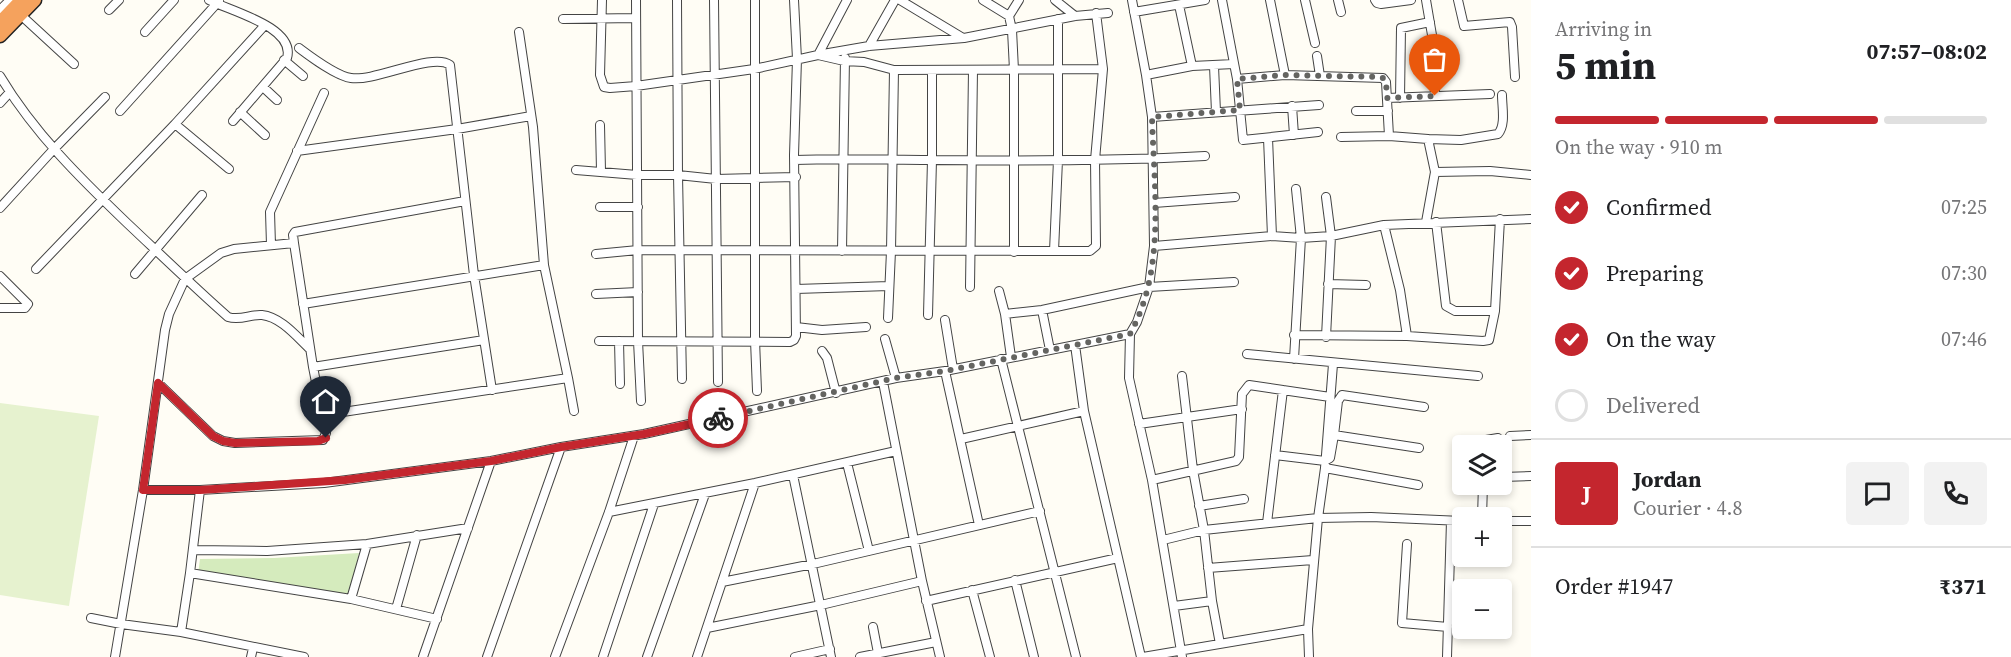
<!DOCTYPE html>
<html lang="en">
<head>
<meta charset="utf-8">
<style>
  body { margin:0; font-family:"Source Serif 4",serif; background:#f2f2f2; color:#202124; height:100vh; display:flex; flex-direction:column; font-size:22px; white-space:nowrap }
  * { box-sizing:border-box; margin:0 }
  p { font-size:20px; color:#757577 }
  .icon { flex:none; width:33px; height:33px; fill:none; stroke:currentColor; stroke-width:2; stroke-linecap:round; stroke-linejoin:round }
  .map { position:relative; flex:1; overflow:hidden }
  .sheet { display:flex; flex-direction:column; background:#fff; width:480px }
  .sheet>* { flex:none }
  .controls { position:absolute; left:1452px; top:435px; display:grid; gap:12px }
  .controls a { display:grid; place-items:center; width:60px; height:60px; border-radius:6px; background:#fff; box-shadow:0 3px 9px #0003; font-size:30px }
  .pin { position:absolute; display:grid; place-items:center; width:51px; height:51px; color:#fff; margin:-62px -26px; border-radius:50% 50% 50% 0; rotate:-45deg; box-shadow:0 0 6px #0007 }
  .pin .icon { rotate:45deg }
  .courier { position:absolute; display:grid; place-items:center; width:60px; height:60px; margin:-30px; border:4px solid #c4262e; border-radius:50%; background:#fff; color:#222; box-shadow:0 2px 8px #0007 }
  .headline em { font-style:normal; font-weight:700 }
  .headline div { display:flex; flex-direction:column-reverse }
  .headline { display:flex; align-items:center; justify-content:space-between; height:102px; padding:0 24px }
  h1 { font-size:39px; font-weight:700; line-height:45px }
  .bar { display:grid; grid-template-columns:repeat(4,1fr); gap:9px 6px; align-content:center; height:72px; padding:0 24px }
  .bar i { height:8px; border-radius:4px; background:#e0e0e0 }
  .bar .active { background:#c4262e }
  .bar p { grid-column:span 4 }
  .line { display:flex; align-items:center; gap:15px; padding:0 24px; border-top:2px solid #e0e0e0 }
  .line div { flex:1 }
  .round { display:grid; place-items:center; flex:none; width:63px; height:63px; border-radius:6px; background:#f2f2f2 }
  ol { padding:0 24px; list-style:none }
  li { display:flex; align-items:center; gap:18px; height:66px }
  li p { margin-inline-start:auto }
  li .icon { padding:6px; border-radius:50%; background:#c4262e; color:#fff; stroke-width:4 }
  li:last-child { color:#757577 }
  li i { width:33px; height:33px; border:3px solid #e0e0e0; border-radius:50% }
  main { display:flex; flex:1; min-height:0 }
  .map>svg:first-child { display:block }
  .green { fill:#d5ebbd }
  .pitch { fill:#e6f2cf }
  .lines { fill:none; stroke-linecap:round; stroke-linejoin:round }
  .minor-casing { stroke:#444; stroke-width:10 }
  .highway-casing { stroke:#222; stroke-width:15 }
  .minor { stroke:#fff; stroke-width:8 }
  .highway { stroke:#f5a25d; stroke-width:12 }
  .done { stroke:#646461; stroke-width:6; stroke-dasharray:0 10.8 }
  .route { stroke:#c4262e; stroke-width:8 }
</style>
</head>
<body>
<main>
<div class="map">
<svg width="1531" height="657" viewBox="0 0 1531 657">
  <rect width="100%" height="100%" fill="#fffdf5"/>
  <path class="green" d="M359 553 348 601 198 574 200 559 274 558Z"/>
  <path class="pitch" d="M0 403 99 416 69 606 0 595Z"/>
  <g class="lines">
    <defs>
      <path id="minor" d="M209 0C230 11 296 27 287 58L233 121
        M602 0 600 75 604 87 610 88 636 86 754 69 818 55 844 61 864 62 894 70 1103 69
        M636 0 638 341 641 401
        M677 0 678 175 682 379
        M714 0 718 382
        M755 0V340L757 391
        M900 0 963 38
        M983 0 1009 16 1012 30 1014 70V252
        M1055 0 1075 16
        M1132 0 1146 75 1152 117 1154 246 1149 287 1137 322 1130 334 1129 378 1152 480 1182 657
        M1222 0 1237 79 1243 140 1318 132
        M1270 0 1285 75
        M1305 0 1315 43
        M1338 0 1341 12
        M1375 0 1377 3 1381 4 1411 0
        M1426 0 1432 35
        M1458 0 1464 26 1510 22 1512 27 1515 77
        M1179 5 1192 66
        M0 10 10 0
        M109 10 119 0
        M1134 12 1205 0
        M1009 16 1019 0
        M24 18 74 64
        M563 19 636 18
        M145 32 174 0
        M869 46 895 0
        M299 48C311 57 336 76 351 78 375 82 433 52 450 65L474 275 492 390
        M823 54 869 46 964 38 1075 16 1108 13
        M1434 54 1435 96
        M818 55 847 0
        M1317 56 1320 76
        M284 60 303 76
        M1214 66 1216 112
        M1146 75 1192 66 1234 64
        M0 76C34 133 81 179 128 224 161 255 194 287 228 317 241 321 250 314 262 315 281 317 297 337 310 349
        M1237 79 1285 75 1383 78 1386 82 1389 136 1428 139 1435 172
        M263 87 277 100
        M1387 98 1490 94
        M1400 98 1401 28 1430 22
        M0 103 10 92
        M1292 106 1294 135
        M120 111 219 1
        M1356 111H1388
        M240 112 265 135
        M1152 117 1319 105
        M175 124 265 25
        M600 125 601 171
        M1341 137 1389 136
        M1268 138 1272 236
        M1428 139 1461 140 1498 134C1506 125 1502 107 1502 95
        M297 151 457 129 531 116
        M795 160C842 158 889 160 936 160 1025 161 1115 161 1205 156
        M576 170 637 175H678L716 179 796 177
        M1154 203 1235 197
        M600 207H638
        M0 208 53 150 105 97
        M1426 222 1435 172 1490 171 1531 175
        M1436 222 1446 306 1455 311H1495
        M1384 225 1400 290 1407 336
        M271 245 270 212 324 93
        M1154 246 1272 236 1301 238 1331 236 1384 225 1531 219
        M842 251 845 58
        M1054 251 1058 160V19
        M596 254 638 250 1090 251 1096 246 1095 160 1103 69 1096 13
        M36 269 175 124 229 169
        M135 274 202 195
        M0 276 28 304 25 308H0
        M1328 284 1366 285
        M970 287 973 70
        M796 289 889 286
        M999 291 1005 314 1011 357
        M596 294 638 292
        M303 304 544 265
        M1042 310 1050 350
        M1005 314 1042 310 1149 287 1234 282
        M928 315 932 160V70
        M888 318 891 251 894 70
        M945 320 953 369
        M796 327 822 330 866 327
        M1294 335 1407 336 1483 341 1489 340 1495 311 1500 219
        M1326 337 1331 236 1326 197
        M885 339 896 378
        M599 341 790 342 794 340 796 336 794 155 797 59 794 0
        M619 341 620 384
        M1075 345 1084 411 1141 657
        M822 351 827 358 836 393
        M1247 354 1478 376
        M1001 359 1076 657
        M1294 359 1301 238 1296 189
        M1333 364 1325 468 1318 518 1371 517 1462 521
        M313 367 484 340
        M945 371 979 525
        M568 378 574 411
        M883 382 922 581 940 657
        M158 383 213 436 223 441 235 443 323 440 326 433 313 367 294 243 293 235 295 232 465 201
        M323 415 568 378 544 265 533 127 519 32
        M1139 424 1242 409
        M1334 435 1338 401 1342 395 1424 407
        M1510 436 1531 435
        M961 439 1084 411
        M1483 446 1486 440 1498 438
        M1275 455 1325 461 1330 458 1334 435 1419 448
        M847 463 869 551
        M1325 468 1418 485
        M793 475 831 657
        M1502 477 1531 476
        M1152 480 1236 461 1239 457 1242 394 1249 385 1330 397
        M143 490H200L324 483 491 461 561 447 644 434 896 378 945 371 1130 334
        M1199 506 1244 499
        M609 512 755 483 896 451
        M1482 518 1483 484
        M1502 521H1531
        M1267 523 1283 390
        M1163 540 1204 530 1318 518 1308 629 1309 657
        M1407 544 1402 623 1448 627
        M193 550 267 551 367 544 468 528
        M1208 568 1313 560
        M190 573 351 599 437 619
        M1015 580 1034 657
        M722 582 813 564 1040 511
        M972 590 990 657
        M351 599 367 544
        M926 601 1118 558
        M1212 601 1220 644
        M1174 606 1212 601 1204 530 1193 470 1182 376
        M396 609 417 535
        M91 618 121 624 181 632 304 657
        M873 627 878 653
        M707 628 821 605 922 581
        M181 632 190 573 200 490
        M115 657 143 490 165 330 169 314 185 279 221 253 234 249 294 243
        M251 657 253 648
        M423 657 491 461
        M487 657 561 447
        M555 657 609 512 634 436
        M603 657 654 504
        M647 657 705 494
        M697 657 755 483
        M795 657 830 649
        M860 657 936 642
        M1143 657 1308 629
        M1447 657 1451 521"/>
      <path id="highway" d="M0 22 21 0
        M0 36 35 0"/>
    </defs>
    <use href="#minor" class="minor-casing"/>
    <use href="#highway" class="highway-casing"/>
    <use href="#minor" class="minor"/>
    <use href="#highway" class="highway"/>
  </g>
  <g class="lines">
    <path class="done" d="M718 418 896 378 945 371 1130 334C1166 269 1154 189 1152 117L1240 110 1237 79 1285 75 1379 77 1383 78 1386 82 1387 98 1435 96"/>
    <path class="route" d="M326 438 318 441 235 443 223 441 213 436 158 383 143 490H200L345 480 491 461 561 447 644 434 718 418"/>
  </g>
</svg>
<div class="controls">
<a><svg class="icon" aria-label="layers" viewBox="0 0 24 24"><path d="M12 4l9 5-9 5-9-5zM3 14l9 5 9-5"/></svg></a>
<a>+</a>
<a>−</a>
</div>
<div class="pin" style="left:1435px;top:96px;background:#ea580c"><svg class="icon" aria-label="bag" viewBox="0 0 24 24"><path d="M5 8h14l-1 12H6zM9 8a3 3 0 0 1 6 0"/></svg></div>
<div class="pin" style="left:326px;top:438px;background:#1f2937"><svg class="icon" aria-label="home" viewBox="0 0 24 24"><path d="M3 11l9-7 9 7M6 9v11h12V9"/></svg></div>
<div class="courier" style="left:718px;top:418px"><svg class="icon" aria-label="bike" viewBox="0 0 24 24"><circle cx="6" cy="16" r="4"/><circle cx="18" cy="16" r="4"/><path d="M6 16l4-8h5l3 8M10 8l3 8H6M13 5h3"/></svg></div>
</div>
<section class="sheet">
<div class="headline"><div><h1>5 min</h1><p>Arriving in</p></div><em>07:57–08:02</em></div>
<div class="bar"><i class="active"></i><i class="active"></i><i class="active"></i><i></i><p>On the way · 910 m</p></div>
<ol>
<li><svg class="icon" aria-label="check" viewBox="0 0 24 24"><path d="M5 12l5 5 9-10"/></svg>Confirmed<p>07:25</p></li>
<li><svg class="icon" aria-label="check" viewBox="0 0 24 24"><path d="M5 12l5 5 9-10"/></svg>Preparing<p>07:30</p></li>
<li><svg class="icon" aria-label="check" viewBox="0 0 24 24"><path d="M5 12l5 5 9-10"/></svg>On the way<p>07:46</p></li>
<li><i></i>Delivered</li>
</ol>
<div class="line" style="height:108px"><b class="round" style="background:#c4262e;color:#fff">J</b><div><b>Jordan</b><p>Courier · 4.8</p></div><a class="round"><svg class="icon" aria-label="chat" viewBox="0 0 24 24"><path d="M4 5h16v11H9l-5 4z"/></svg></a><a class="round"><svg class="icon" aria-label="phone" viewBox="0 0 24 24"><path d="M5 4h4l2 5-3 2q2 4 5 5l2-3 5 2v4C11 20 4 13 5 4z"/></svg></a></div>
<div class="line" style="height:78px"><div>Order #1947</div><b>₹371</b></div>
</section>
</main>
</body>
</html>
